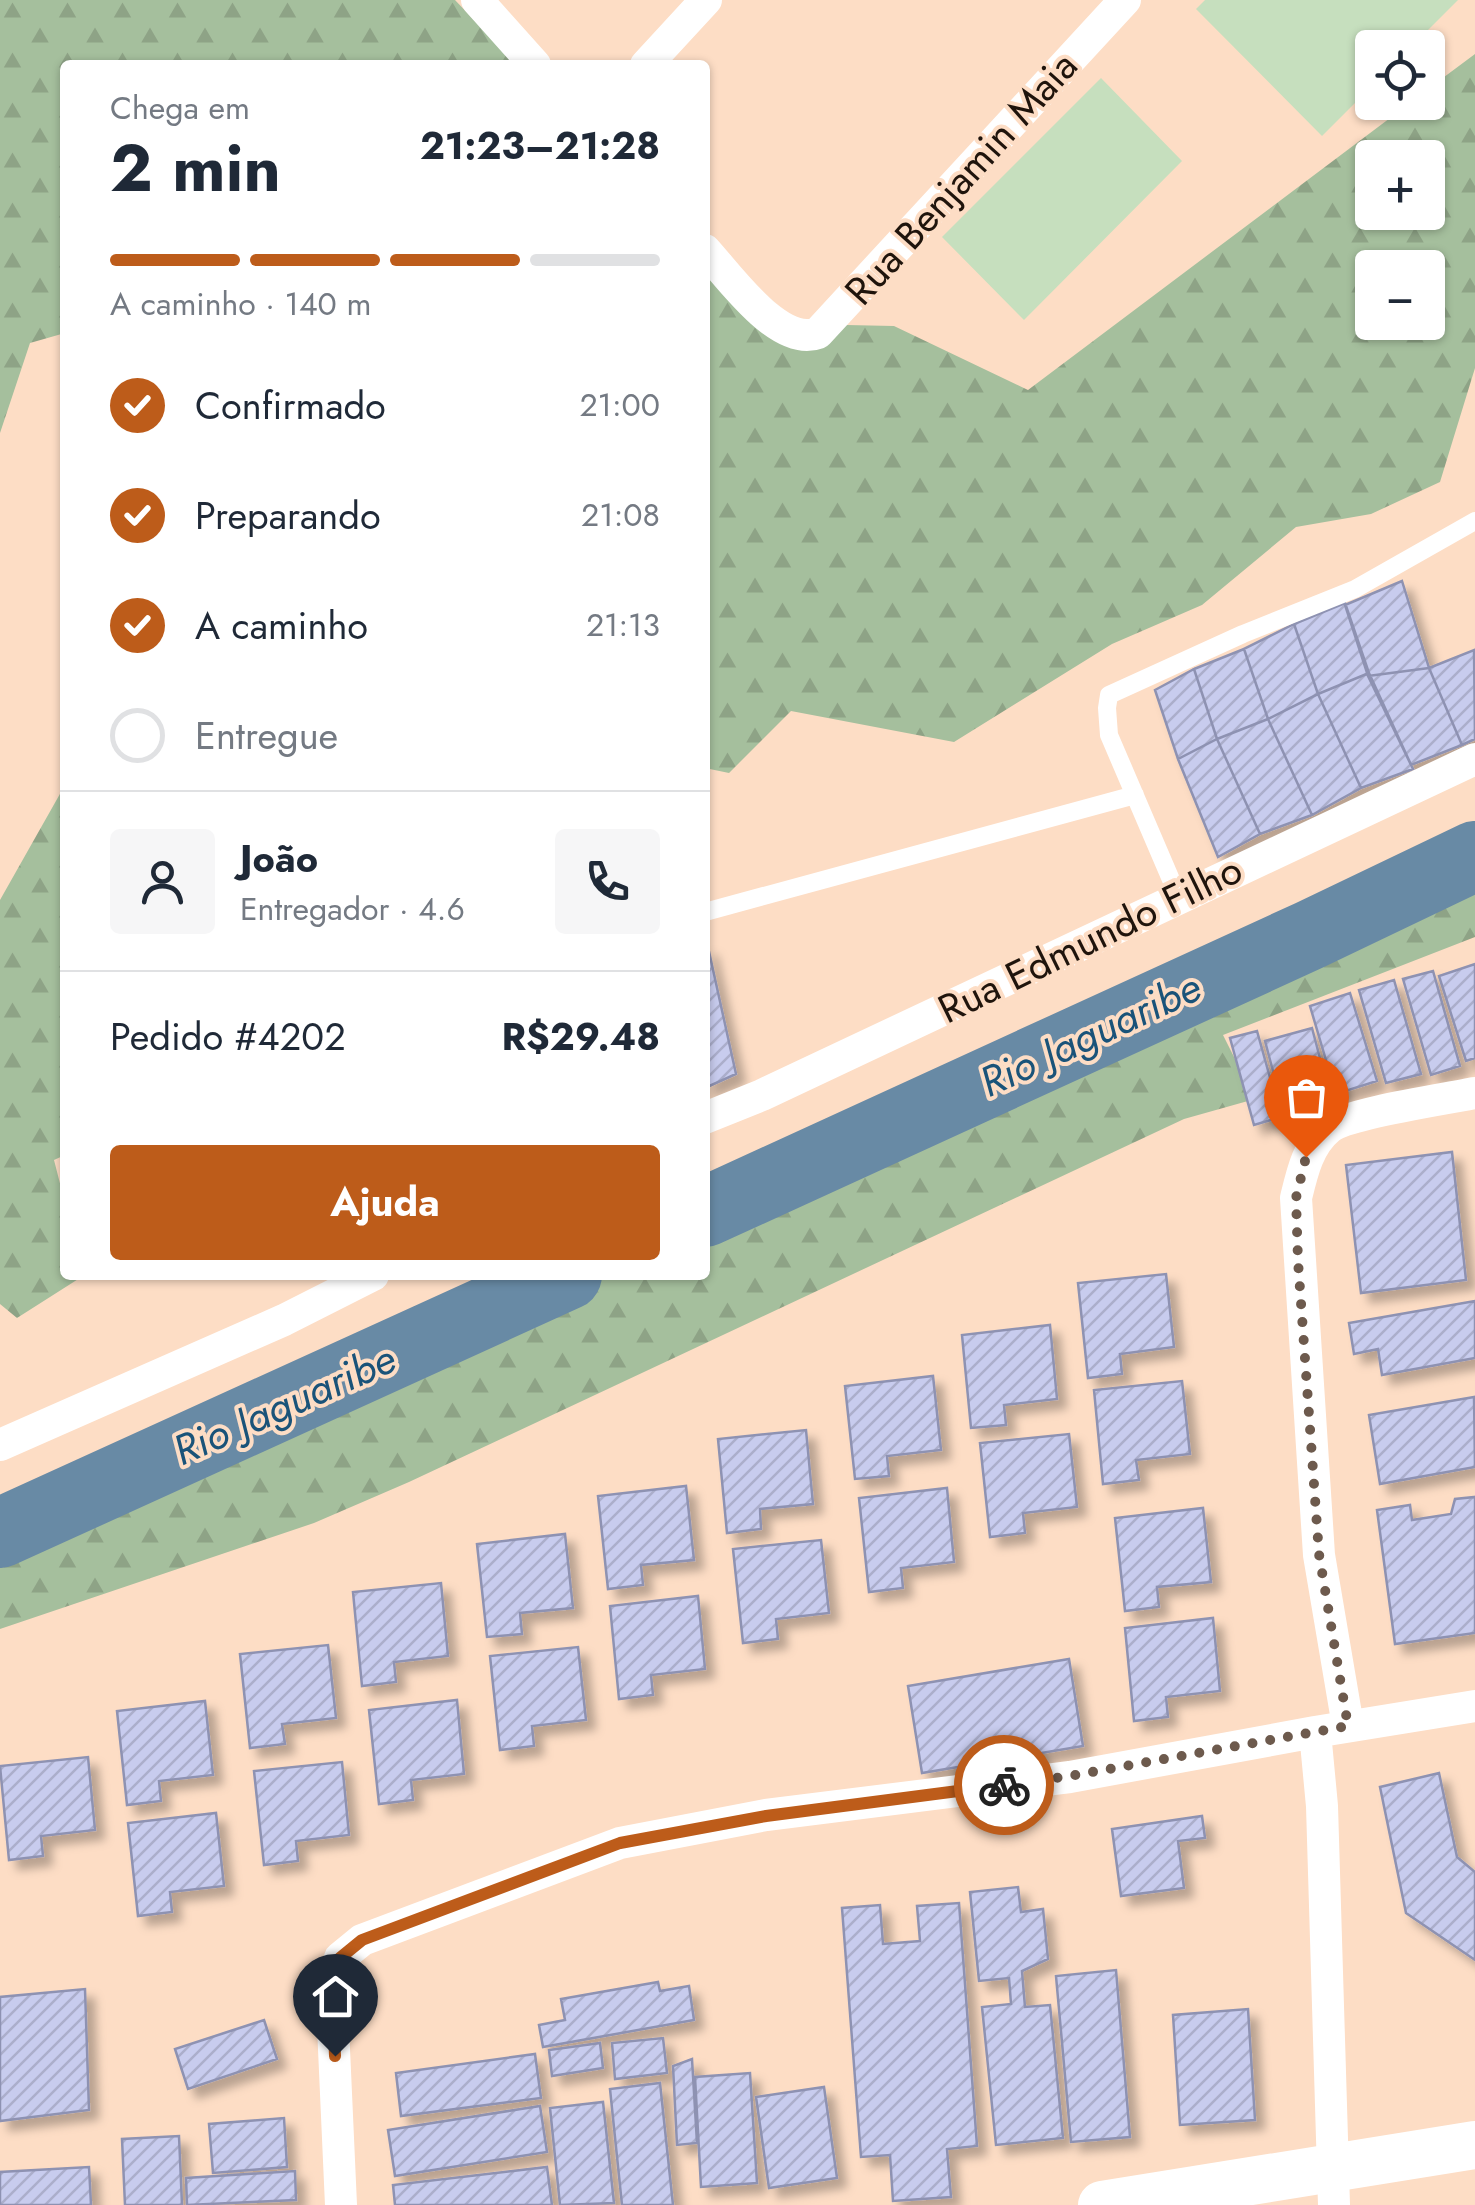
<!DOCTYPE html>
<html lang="pt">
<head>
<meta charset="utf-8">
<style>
  body { margin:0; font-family:Jost,sans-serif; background:#f6f6f7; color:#1f2937; height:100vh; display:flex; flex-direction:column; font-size:38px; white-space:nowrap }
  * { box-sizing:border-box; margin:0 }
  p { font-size:32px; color:#747a83 }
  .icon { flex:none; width:55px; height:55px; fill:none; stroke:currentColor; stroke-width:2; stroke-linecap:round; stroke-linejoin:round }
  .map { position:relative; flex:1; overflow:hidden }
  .details { position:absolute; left:60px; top:60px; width:650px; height:1220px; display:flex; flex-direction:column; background:#fff; border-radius:10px; box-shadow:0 2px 8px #0004 }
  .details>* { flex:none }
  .controls { position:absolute; left:1355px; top:30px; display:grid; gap:20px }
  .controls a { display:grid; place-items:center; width:90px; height:90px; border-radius:10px; background:#fff; box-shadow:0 2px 8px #0004; font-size:50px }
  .pin { position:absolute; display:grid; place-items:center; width:85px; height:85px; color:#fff; margin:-102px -42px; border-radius:50% 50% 50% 0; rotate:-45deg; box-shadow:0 0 10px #0007 }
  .pin .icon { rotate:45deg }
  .courier { position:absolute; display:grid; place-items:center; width:100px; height:100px; margin:-50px; border:8px solid #bd5c1a; border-radius:50%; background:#fff; color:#222; box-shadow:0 2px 12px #0007 }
  .overview em { font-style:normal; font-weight:700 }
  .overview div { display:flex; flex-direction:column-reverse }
  .overview { display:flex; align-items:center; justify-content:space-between; height:170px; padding:0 50px }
  h1 { font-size:65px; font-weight:700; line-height:75px }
  .bar { display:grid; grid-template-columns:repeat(4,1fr); gap:15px 10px; align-content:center; height:120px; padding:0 50px }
  .bar i { height:12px; border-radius:8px; background:#e0e1e3 }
  .bar .selected { background:#bd5c1a }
  .bar p { grid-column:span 4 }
  .line { display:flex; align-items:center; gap:25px; padding:0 50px; border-top:2px solid #e0e1e3 }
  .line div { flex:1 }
  .round { display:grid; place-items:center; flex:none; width:105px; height:105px; border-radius:10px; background:#f6f6f7 }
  ol { padding:0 50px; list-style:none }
  li { display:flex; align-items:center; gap:30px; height:110px }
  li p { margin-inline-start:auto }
  li .icon { padding:10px; border-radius:50%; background:#bd5c1a; color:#fff; stroke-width:4 }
  li:last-child { color:#747a83 }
  li i { width:55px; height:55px; border:5px solid #e0e1e3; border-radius:50% }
  .action { display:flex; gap:20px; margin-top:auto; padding:20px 50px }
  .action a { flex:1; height:115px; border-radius:10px; background:#bd5c1a; color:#fff; font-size:40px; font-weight:700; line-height:115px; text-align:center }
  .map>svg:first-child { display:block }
  .forest { fill:url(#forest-firs); fill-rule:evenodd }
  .pitch { fill:#c6dfbe }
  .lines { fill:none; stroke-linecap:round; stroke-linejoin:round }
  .river { stroke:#688aa5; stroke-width:70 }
  .building { fill:url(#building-hatch); stroke:#8e92b2; stroke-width:2.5; filter:url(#shadow) }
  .lane { stroke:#fff; stroke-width:18 }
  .street { stroke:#fff; stroke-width:32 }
  .secondary { stroke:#fff; stroke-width:48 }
  .done { stroke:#6d5a4d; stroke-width:10; stroke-dasharray:0 18 }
  .route { stroke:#bd5c1a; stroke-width:12 }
  .labels { text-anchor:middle; stroke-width:8; stroke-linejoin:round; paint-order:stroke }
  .street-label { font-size:40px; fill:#1f140c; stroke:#fdddc5 }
  .water-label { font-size:42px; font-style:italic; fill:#1a5379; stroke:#fdddc5 }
</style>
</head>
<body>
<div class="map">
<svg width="1475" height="2205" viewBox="0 0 1475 2205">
  <defs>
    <pattern id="forest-firs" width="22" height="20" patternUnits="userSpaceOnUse" patternTransform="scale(2.5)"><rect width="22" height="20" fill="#a5bf9d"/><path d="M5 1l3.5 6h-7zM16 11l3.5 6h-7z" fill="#8ea386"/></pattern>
    <pattern id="building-hatch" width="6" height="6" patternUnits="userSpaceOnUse" patternTransform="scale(2.5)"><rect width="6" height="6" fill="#c8ccee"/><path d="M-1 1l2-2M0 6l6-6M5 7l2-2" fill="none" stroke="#abaecb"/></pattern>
    <filter id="shadow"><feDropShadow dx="9" dy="9" stdDeviation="5" flood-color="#0004"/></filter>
  </defs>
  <rect width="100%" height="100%" fill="#fdddc5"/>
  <path class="forest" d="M0 0H455L517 65H65V333L30 343 0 433Z
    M1475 54V368L1440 482 1371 514 1296 527 1202 605 1112 644 954 742 791 711 729 773 705 768V242L799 324 894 326 1028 390 1410 103 1428 102V89ZM1372 158H1428V212H1372ZM1372 268H1428V322H1372Z
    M65 785V1155L54 1160 65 1203V1275L83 1276 17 1318 0 1304V900Z
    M1475 842V937L1223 1035 1255 1099 1184 1119 409 1482 314 1523 0 1629V1510L313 1376 534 1275H705V1196Z"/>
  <path class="pitch" d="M1205 0H1458L1411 47 1372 48V86L1322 136 1196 9Z
    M1101 78 1182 161 1024 320 942 237Z"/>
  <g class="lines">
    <path class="river" d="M705 1212 1310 935 1475 856
      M0 1533 567 1275"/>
  </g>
  <path class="building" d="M1402 581 1429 668 1368 676 1345 605Z
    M1345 603 1369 673 1318 694 1294 624Z
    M1294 624 1318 694 1268 719 1244 649Z
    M1244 649 1268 719 1217 739 1194 669Z
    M1474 650 1475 739 1462 745 1429 668Z
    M1429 668 1462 745 1411 765 1368 676Z
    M1194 669 1217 739 1178 759 1155 690Z
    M1369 673 1413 769 1361 788 1318 694Z
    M1318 694 1361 788 1312 815 1268 719Z
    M1268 719 1312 815 1260 834 1217 739Z
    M1217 739 1260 834 1218 857 1178 759Z
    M705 947H708L736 1074 705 1088Z
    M1475 964V1058L1466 1061 1439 976Z
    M1433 971 1460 1066 1431 1075 1403 979Z
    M1394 980 1421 1074 1386 1083 1359 990Z
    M1350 993 1377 1081 1336 1094 1310 1006Z
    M1312 1028 1330 1096 1283 1109 1265 1041Z
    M1257 1031 1281 1117 1254 1125 1230 1038Z
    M1452 1152 1466 1280 1361 1293 1346 1165Z
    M1166 1274 1174 1347 1120 1354 1122 1374 1088 1378 1078 1283Z
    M1475 1301V1358L1382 1375 1378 1349 1354 1354 1349 1323Z
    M1050 1325 1057 1399 1004 1405 1006 1425 971 1428 962 1335Z
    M933 1376 941 1450 887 1456 889 1476 855 1479 845 1386Z
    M1182 1381 1190 1454 1136 1460 1139 1480 1103 1484 1094 1390Z
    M1474 1397 1475 1467 1380 1484 1369 1415Z
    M806 1430 813 1504 760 1509 761 1529 727 1533 718 1439Z
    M1069 1434 1077 1507 1023 1513 1025 1533 990 1537 980 1443Z
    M686 1486 694 1560 641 1565 643 1585 608 1589 598 1496Z
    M947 1488 954 1562 901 1568 903 1588 869 1592 859 1498Z
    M1475 1497V1633L1395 1644 1377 1510 1410 1505 1412 1520 1451 1514 1455 1499Z
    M1203 1508 1211 1582 1157 1587 1159 1607 1125 1611 1115 1518Z
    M565 1534 573 1608 520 1613 522 1634 487 1637 477 1544Z
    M821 1540 829 1613 776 1619 778 1639 743 1643 733 1549Z
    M441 1583 448 1656 394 1662 396 1682 362 1686 353 1592Z
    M698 1596 705 1669 651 1675 653 1695 619 1699 610 1606Z
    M1213 1618 1220 1691 1166 1697 1168 1717 1134 1721 1125 1628Z
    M328 1645 336 1718 282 1724 285 1744 250 1748 240 1654Z
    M578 1647 586 1720 532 1726 534 1746 500 1750 490 1656Z
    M1069 1659 1083 1746 922 1773 908 1686Z
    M457 1700 464 1774 411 1780 413 1800 379 1804 369 1710Z
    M205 1701 213 1775 159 1781 161 1801 127 1805 117 1711Z
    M88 1757 95 1830 41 1836 43 1856 9 1860 0 1766Z
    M342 1762 349 1835 296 1841 298 1861 264 1865 254 1771Z
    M1439 1773 1457 1857 1475 1872V1960L1406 1913 1380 1787Z
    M216 1813 224 1886 170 1892 172 1912 138 1916 128 1823Z
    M1202 1816 1205 1838 1178 1841 1184 1888 1121 1896 1112 1829Z
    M1018 1887 1021 1912 1043 1909 1048 1959 1022 1971 1025 2007 1050 2005 1063 2138 996 2145 982 2007 1011 2004 1009 1978 979 1981 970 1892Z
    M959 1903 977 2146 947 2149 951 2197 893 2201 890 2155 861 2157 842 1908 880 1905 883 1944 920 1941 917 1906Z
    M1116 1970 1130 2137 1071 2142 1056 1976Z
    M658 1982 660 1991 689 1986 694 2020 543 2047 539 2025 565 2020 561 1999Z
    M85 1989 89 2110 0 2121V1997Z
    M1248 2009 1255 2120 1180 2125 1173 2015Z
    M264 2020 277 2059 188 2089 175 2049Z
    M663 2038 667 2073 615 2079 612 2043Z
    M600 2043 603 2068 552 2076 549 2050Z
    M535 2054 541 2098 401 2116 396 2073Z
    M692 2059 697 2143 677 2145 673 2066Z
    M750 2073 757 2183 701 2187 695 2077Z
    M660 2083 673 2205H622L610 2089Z
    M824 2087 837 2178 769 2188 756 2097Z
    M603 2102 614 2203 560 2205 550 2108Z
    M540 2106 547 2152 395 2176 388 2130Z
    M284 2118 287 2167 213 2173 209 2124Z
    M179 2136 182 2205H125L122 2139Z
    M89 2167 91 2205H0V2172Z
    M547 2167 552 2205H395L393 2185Z
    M295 2171 296 2200 187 2205 186 2178Z"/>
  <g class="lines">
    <path class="lane" d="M1178 896 1109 735 1107 708 1109 695 1243 634 1355 589 1475 521
      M705 912 1135 795"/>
    <path class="street" d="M477 0 535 65
      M646 65 706 0
      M705 250C729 276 779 348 818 333L1125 0
      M705 1118 762 1095 1475 759
      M0 1445 284 1320 373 1275
      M1348 1726 1319 1555 1296 1198C1302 1173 1308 1145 1329 1128 1348 1113 1447 1099 1475 1093
      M341 2205 331 1982 340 1958 362 1940 620 1843 766 1815 1070 1777 1315 1732
      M1334 2205 1322 1806 1315 1732 1475 1706"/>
    <path class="secondary" d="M1102 2205 1475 2145"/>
  </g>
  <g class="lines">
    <path class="done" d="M1004 1785 1070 1776 1348 1726 1319 1554 1298 1261 1296 1198 1306 1157"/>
    <path class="route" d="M335 2056 332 1982 340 1958 362 1940 620 1843 766 1816 1004 1785"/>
  </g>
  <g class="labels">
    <g class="street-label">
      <text transform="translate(961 178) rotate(-48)" y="14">Rua Benjamin Maia</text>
      <text transform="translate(1090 939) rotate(-26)" y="14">Rua Edmundo Filho</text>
    </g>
    <g class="water-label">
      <text transform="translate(1090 1034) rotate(-25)" y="15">Rio Jaguaribe</text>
      <text transform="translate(284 1404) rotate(-24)" y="15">Rio Jaguaribe</text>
    </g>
  </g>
</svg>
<div class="controls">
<a><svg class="icon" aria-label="locate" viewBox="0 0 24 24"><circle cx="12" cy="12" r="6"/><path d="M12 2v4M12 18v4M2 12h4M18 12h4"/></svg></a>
<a>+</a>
<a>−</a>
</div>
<div class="pin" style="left:1306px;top:1157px;background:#ea580c"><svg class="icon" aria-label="bag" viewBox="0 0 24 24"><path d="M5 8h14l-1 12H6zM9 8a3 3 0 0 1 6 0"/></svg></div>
<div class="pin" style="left:335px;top:2056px;background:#1f2937"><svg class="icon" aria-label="home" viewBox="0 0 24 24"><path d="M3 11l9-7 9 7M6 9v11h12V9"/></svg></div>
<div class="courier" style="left:1004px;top:1785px"><svg class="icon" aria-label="bike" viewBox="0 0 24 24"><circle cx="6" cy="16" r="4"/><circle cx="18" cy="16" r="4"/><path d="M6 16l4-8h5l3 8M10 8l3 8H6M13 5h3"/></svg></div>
<section class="details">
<div class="overview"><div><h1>2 min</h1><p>Chega em</p></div><em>21:23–21:28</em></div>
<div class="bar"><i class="selected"></i><i class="selected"></i><i class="selected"></i><i></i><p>A caminho · 140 m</p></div>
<ol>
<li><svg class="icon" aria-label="check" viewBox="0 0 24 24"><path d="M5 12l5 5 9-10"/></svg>Confirmado<p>21:00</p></li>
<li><svg class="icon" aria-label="check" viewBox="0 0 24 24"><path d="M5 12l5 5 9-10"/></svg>Preparando<p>21:08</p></li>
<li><svg class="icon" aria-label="check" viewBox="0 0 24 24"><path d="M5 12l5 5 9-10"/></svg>A caminho<p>21:13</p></li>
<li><i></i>Entregue</li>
</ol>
<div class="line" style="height:180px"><a class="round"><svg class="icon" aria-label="person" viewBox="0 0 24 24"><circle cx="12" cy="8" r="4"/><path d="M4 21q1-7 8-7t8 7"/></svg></a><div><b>João</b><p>Entregador · 4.6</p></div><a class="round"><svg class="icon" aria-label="phone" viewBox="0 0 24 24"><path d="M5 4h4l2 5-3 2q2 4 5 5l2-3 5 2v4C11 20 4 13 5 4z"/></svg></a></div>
<div class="line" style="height:130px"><div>Pedido #4202</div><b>R$29.48</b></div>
<div class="action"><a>Ajuda</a></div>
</section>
</div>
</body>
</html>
